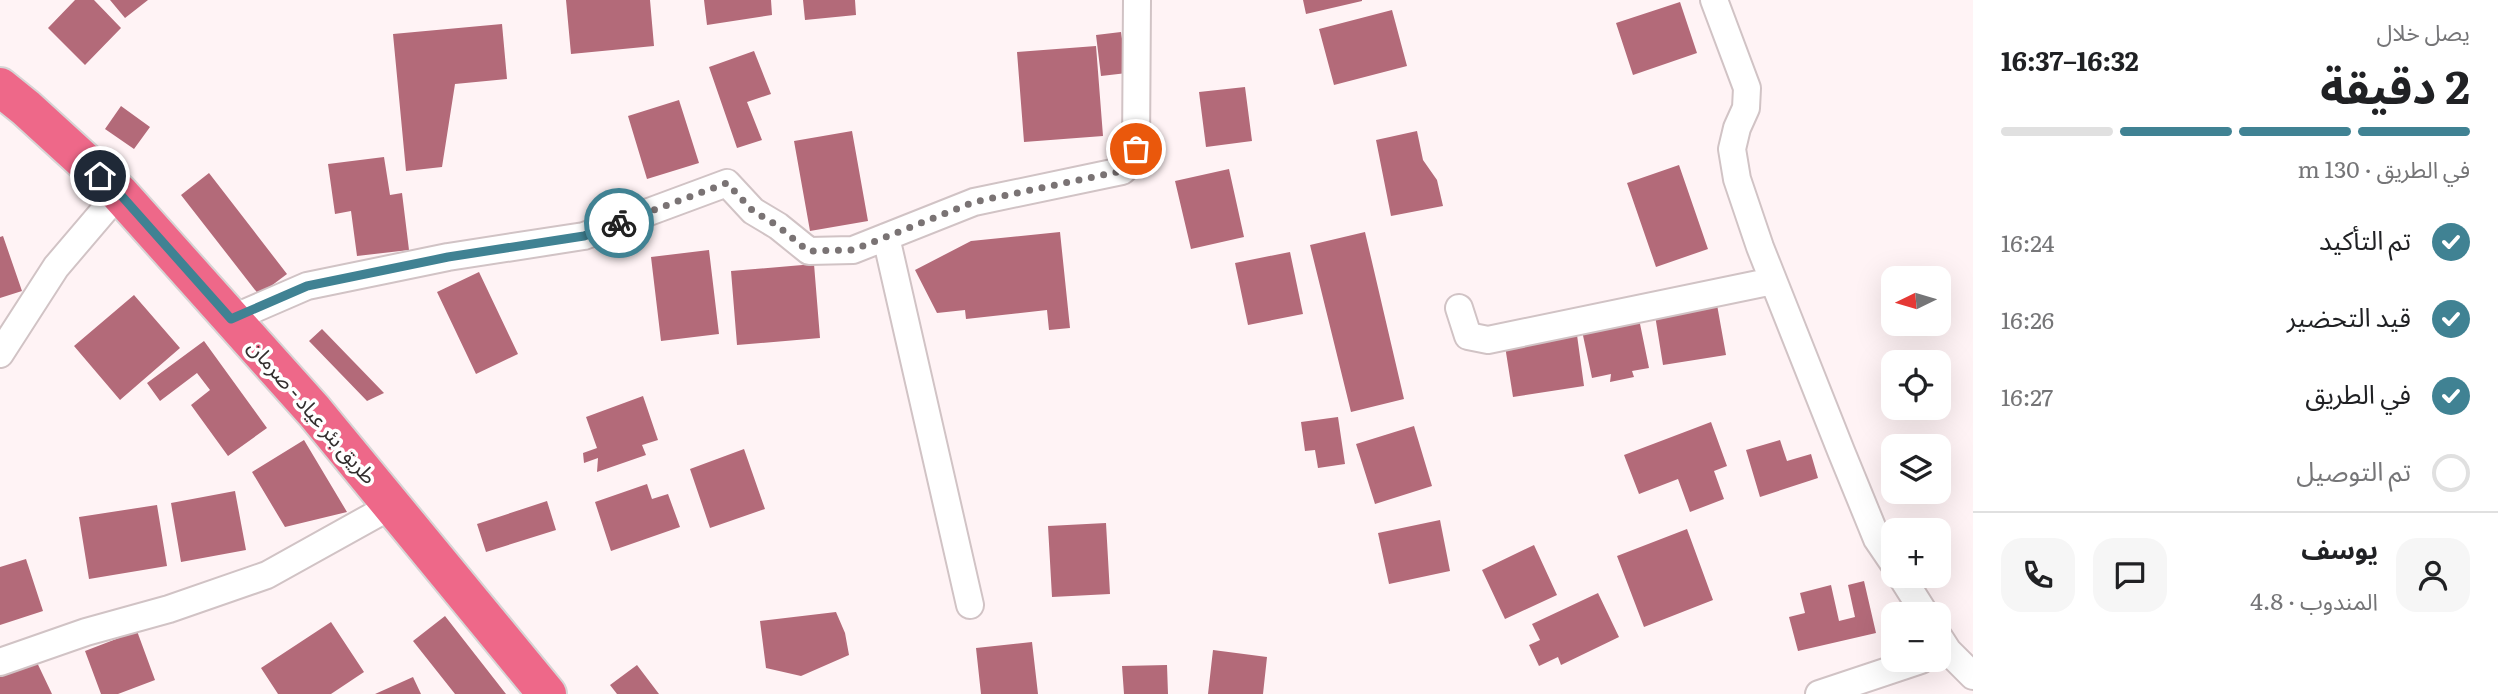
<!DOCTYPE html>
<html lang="ar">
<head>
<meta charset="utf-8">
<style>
  body { margin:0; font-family:Literata,"Noto Sans Arabic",serif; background:#f6f6f6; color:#202124; direction:rtl; height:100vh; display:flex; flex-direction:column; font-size:26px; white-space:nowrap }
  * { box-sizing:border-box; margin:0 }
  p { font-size:23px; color:#757577 }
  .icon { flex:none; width:38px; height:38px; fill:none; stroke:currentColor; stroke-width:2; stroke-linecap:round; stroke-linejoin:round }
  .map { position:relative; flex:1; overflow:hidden; direction:ltr }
  .details { display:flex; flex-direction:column; background:#fff; width:525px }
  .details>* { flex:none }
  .needle { width:46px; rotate:265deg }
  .buttons { position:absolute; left:1881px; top:266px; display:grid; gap:14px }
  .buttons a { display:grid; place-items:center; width:70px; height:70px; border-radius:14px; background:#fff; box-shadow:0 7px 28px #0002; font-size:35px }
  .pin { position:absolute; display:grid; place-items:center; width:60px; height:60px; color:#fff; margin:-30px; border:4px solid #fff; border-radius:50%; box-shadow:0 2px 7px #0007 }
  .courier { position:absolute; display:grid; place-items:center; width:70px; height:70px; margin:-35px; border:5px solid #408293; border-radius:50%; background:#fff; color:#222; box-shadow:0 2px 9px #0007 }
  .head em { font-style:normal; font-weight:700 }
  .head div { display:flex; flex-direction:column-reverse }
  .head { display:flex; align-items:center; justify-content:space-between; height:119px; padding:0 28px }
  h1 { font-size:46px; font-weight:700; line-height:52px }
  .bar { display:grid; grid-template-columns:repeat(4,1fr); gap:10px 7px; align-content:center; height:84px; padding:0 28px }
  .bar i { height:9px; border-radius:5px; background:#e0e0e0 }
  .bar .current { background:#408293 }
  .bar p { grid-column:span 4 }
  .line { display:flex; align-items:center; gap:18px; padding:0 28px; border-top:2px solid #e0e0e0 }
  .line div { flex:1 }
  .round { display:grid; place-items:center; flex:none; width:74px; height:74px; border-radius:21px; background:#f6f6f6 }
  ol { padding:0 28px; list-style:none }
  li { display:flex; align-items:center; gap:21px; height:77px }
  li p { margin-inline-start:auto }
  li .icon { padding:7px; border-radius:50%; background:#408293; color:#fff; stroke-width:4 }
  li:last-child { color:#757577 }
  li i { width:38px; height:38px; border:4px solid #e0e0e0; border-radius:50% }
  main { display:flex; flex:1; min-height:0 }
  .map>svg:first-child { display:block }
  .building { fill:#b36a79 }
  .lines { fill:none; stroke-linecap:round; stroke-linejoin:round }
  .street-casing { stroke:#d1c3c5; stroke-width:30 }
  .highway-casing { stroke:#d6d5d5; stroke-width:42 }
  .street { stroke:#fff; stroke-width:26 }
  .highway { stroke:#ee6889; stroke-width:38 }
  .done { stroke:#7a7374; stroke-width:7; stroke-dasharray:0 12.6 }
  .route { stroke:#408293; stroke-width:9 }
  .labels { text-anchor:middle; stroke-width:7; stroke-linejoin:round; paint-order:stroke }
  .street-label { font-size:21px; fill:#332e2e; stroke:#fff }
</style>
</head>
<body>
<main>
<section class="details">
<div class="head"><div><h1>2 دقيقة</h1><p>يصل خلال</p></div><em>16:32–16:37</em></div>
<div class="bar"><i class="current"></i><i class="current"></i><i class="current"></i><i></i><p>في الطريق · 130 m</p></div>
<ol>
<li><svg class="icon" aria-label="check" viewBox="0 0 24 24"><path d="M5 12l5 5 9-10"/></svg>تم التأكيد<p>16:24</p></li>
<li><svg class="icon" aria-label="check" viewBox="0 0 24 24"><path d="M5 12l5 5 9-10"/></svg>قيد التحضير<p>16:26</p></li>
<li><svg class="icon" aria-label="check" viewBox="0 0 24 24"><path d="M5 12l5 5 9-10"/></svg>في الطريق<p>16:27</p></li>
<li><i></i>تم التوصيل</li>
</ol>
<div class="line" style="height:126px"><a class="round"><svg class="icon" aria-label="person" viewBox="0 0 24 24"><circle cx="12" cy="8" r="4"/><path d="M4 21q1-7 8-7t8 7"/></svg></a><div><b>يوسف</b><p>المندوب · 4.8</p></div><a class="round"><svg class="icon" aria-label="chat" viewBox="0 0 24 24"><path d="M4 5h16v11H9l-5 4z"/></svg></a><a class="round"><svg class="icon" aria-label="phone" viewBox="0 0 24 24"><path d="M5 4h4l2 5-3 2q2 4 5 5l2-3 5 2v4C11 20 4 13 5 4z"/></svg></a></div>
</section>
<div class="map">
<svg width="1973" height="694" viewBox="0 0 1973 694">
  <rect width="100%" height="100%" fill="#fff3f5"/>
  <path class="building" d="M75 0H94L121 28 85 65 48 28Z
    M110 0H148L125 18Z
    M566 0H650L654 46 571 54Z
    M704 0H771L772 15 707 25Z
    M803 0H855L856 15 805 20Z
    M1303 0H1362V1L1306 14Z
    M1680 2 1697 53 1633 75 1616 23Z
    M1392 10 1407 66 1334 85 1319 29Z
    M502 24 507 79 455 84 442 167 406 171 393 34Z
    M1121 32 1127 73 1101 76 1096 35Z
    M1096 46 1103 136 1024 142 1017 52Z
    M754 51 771 94 747 102 762 140 737 148 709 67Z
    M1245 87 1252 141 1206 147 1199 92Z
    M679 100 699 163 647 179 628 116Z
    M121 106 150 127 134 149 105 129Z
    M852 131 868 221 810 231 794 141Z
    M1417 131 1423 160 1437 180 1443 206 1391 216 1376 140Z
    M384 157 390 195 402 193 409 250 357 256 351 211 335 214 328 164Z
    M1679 165 1708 249 1656 267 1627 183Z
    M1229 169 1244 237 1191 249 1175 181Z
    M209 173 287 274 259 295 181 195Z
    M1060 232 1070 328 1049 330 1047 310 966 319 965 310 937 313 915 270 971 241Z
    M1365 232 1404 399 1351 412 1310 245Z
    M3 236 22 291 0 298V237Z
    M709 250 719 334 661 341 651 257Z
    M1290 252 1303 314 1248 325 1235 263Z
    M814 264 820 338 737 345 731 271Z
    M479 272 518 354 476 374 437 292Z
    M134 295 180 348 120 400 74 346Z
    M1716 299 1726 355 1663 365 1654 309Z
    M1638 314 1649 368 1632 371 1634 377 1610 382 1611 374 1592 378 1581 326Z
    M322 329 384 393 367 401 309 341Z
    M1577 335 1584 386 1513 397 1505 346Z
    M204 341 267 428 228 456 191 405 210 390 197 373 160 401 147 383Z
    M643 396 658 440 642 445 646 455 597 472 598 458 584 463 583 453 597 448 586 417Z
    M1338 417 1345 464 1318 468 1315 450 1305 451 1301 422Z
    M1711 422 1727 466 1714 471 1724 499 1690 512 1678 479 1639 494 1624 455Z
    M1414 426 1432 486 1375 504 1356 444Z
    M304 440 347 512 285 527 252 472Z
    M1780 440 1787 461 1811 454 1818 478 1760 497 1746 450Z
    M744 449 765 509 710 528 690 469Z
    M647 484 652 499 668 494 680 527 611 551 595 502Z
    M235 491 246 550 181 562 171 503Z
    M547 501 556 530 486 552 477 524Z
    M157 505 167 566 89 579 79 517Z
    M1440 520 1450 571 1389 584 1378 533Z
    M1106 523 1110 594 1052 597 1048 526Z
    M1687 529 1713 600 1644 627 1617 556Z
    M1534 545 1557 595 1505 619 1482 570Z
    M26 559 43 611 0 625V567Z
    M1864 581 1876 633 1798 651 1789 617 1805 613 1800 593 1831 585 1839 621 1855 617 1848 585Z
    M1598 593 1619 637 1561 665 1558 657 1539 666 1529 645 1540 640 1532 624Z
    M836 612 845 633 849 655 801 676 766 668 760 621Z
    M445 616 506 694H455L413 641Z
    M331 622 364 672 331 694H278L261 668Z
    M137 631 155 680 118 694H101L85 651Z
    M1032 642 1038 694H981L976 648Z
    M1213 650 1267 657 1263 694H1208Z
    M32 652 52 694H0V668Z
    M637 665 659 694H617L610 685Z
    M1167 665 1168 694H1124L1122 666Z
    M413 677 421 694H375Z"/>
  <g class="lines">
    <defs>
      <path id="street" d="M1714 0 1747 88 1746 108 1737 128 1732 149 1737 179 1760 247 1841 451 1877 539 1894 564
        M886 237 970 605
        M1459 308 1468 336 1488 340 1773 281
        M231 319 307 286 448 257 584 236 727 183 753 211 778 226 809 251 853 250 974 202 1122 171 1131 163 1136 149 1137 0
        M0 354 56 267 119 193
        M1901 576 1925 614
        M1939 637 1948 651 1973 676
        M0 662 86 632 169 609 267 575 393 505
        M1819 694 1921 660"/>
      <path id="highway" d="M0 87 26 108 119 193 314 411 547 694"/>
    </defs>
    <use href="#street" class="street-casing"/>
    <use href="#highway" class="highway-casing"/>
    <use href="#street" class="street"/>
    <use href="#highway" class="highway"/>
  </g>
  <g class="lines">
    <path class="done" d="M619 223 727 183 753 211 778 226 808 251 853 250 974 202 1122 171 1131 163 1136 149"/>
    <path class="route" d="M100 176 119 193 231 319 307 286 448 257 584 236 619 223"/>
  </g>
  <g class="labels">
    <g class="street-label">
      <text transform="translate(312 412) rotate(49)" y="7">طريق بئر عياد - صرمان</text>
    </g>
  </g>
</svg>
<div class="buttons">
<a><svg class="needle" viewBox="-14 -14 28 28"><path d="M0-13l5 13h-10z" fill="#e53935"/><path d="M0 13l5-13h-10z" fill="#757577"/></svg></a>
<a><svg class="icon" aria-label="locate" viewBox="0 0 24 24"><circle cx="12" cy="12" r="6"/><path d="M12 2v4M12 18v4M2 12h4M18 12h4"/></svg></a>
<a><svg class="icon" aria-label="layers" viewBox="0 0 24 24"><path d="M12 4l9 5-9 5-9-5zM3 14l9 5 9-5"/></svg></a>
<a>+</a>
<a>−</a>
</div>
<div class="pin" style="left:1136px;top:149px;background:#ea580c"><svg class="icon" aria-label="bag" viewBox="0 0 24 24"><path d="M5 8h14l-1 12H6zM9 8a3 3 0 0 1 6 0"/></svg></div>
<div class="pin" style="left:100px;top:176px;background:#1f2937"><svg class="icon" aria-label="home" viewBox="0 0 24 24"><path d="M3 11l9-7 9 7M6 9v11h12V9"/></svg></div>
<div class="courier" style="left:619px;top:223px"><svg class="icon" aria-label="bike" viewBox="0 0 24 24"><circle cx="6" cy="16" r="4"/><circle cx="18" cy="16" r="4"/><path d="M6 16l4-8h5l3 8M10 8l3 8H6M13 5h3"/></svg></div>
</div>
</main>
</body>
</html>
